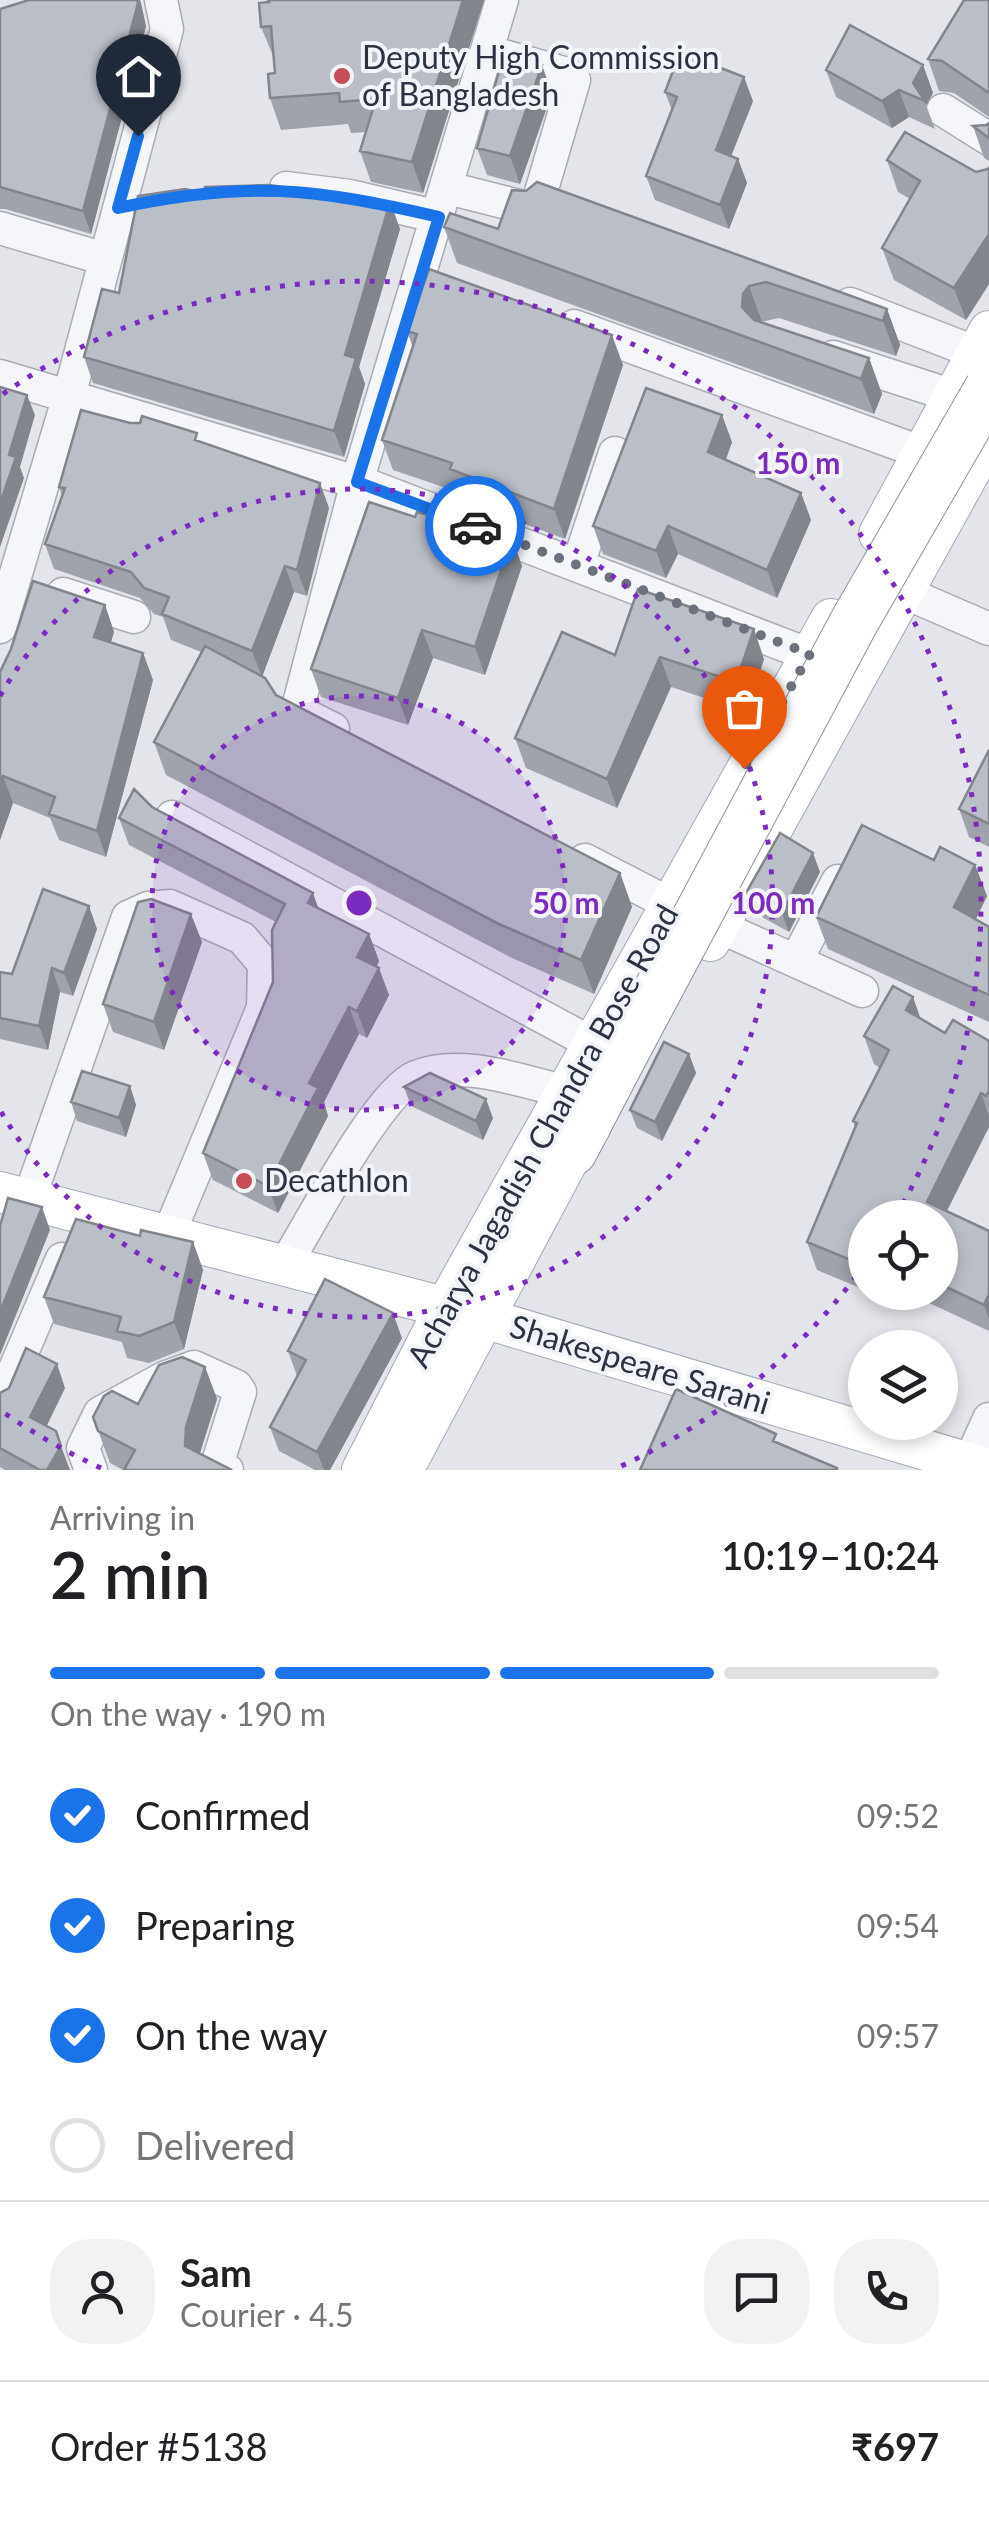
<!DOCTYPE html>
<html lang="en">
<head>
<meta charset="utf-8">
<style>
  body { margin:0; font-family:Lato,sans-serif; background:#f2f2f2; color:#202124; height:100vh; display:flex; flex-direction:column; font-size:38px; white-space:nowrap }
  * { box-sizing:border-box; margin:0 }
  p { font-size:32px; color:#757577 }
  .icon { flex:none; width:55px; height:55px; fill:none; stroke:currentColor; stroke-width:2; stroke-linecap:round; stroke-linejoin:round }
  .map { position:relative; height:1470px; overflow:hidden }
  .sheet { display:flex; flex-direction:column; background:#fff; flex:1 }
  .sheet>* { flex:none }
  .controls { position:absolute; left:848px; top:1200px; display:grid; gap:20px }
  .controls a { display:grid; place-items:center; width:110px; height:110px; border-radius:50%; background:#fff; box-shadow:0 5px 15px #0003; font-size:50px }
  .pin { position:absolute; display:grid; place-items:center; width:85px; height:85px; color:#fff; margin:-102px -42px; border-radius:50% 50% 50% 0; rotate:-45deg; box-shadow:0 0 10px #0007 }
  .pin .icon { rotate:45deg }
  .courier { position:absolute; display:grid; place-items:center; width:100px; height:100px; margin:-50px; border:8px solid #1a73e8; border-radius:50%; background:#fff; color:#222; box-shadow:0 2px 12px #0007 }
  .overview em { font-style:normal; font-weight:600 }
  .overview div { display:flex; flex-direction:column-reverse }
  .overview { display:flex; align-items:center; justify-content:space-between; height:170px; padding:0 50px }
  h1 { font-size:65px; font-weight:600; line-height:75px }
  .bar { display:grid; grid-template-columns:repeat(4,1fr); gap:15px 10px; align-content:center; height:120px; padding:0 50px }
  .bar i { height:12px; border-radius:8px; background:#e0e0e0 }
  .bar .selected { background:#1a73e8 }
  .bar p { grid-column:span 4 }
  .line { display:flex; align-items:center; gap:25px; padding:0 50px; border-top:2px solid #e0e0e0 }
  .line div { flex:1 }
  .round { display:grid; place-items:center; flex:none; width:105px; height:105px; border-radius:40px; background:#f2f2f2 }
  ol { padding:0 50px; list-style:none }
  li { display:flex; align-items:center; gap:30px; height:110px }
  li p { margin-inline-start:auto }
  li .icon { padding:10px; border-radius:50%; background:#1a73e8; color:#fff; stroke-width:4 }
  li:last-child { color:#757577 }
  li i { width:55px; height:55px; border:5px solid #e0e0e0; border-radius:50% }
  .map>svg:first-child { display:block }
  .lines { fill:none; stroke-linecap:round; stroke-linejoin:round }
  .minor-casing { stroke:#a8acb4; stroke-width:35 }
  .major-casing { stroke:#a2a9b6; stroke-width:42 }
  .highway-casing { stroke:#8b92a0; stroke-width:50 }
  .minor { stroke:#f5f6f9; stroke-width:32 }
  .major { stroke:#fff; stroke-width:40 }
  .highway { stroke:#fff; stroke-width:48 }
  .highway-bridge-casing { stroke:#8b92a0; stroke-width:50; stroke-linecap:butt }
  .highway-bridge { stroke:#fff; stroke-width:48 }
  .wall { fill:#a0a3ab }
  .shaded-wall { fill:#82858b }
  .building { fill:#babec7; stroke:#82858b; stroke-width:2.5 }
  .done { stroke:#6b717d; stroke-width:10; stroke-dasharray:0 18 }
  .route { stroke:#1a73e8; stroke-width:12 }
  .ring { fill:none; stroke:#7b2cbf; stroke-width:5; stroke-dasharray:5 10 }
  .poi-dot { fill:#c94d58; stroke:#f2f4f8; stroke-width:4 }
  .labels { text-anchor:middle; stroke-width:8; stroke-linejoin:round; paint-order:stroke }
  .poi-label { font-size:32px; fill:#2b3242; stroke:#f2f4f8; text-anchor:start }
  .street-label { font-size:32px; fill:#2b3242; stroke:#f2f4f8 }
  .centre { fill:#7b2cbf; stroke:#f2f4f8; stroke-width:5 }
  .ring-label { font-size:30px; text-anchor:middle; font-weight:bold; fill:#7b2cbf; stroke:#f2f4f8; stroke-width:8; stroke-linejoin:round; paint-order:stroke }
</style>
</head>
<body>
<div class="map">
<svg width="989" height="1470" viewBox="0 0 989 1470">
  <rect width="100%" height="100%" fill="#e3e5ea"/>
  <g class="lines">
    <defs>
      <path id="minor" d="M943 110 989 139
        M286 188 350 196 439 217
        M448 188 523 207H533L539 199 574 80 567 74 500 55
        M0 228 105 259
        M850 304 977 353
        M574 326 923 453
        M833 357 953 396
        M0 376 370 486 810 655
        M578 565 615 453
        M883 583 989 629
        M63 594 134 617
        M0 627 69 396 167 29 161 0
        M333 729 297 711 357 482 502 0
        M172 817 595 1045
        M585 860 672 905
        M718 926 862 991
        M796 961 838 881
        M29 1199 128 917 148 908 170 906 242 938 264 964 263 1008 168 1236
        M284 1266C309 1227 378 1092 416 1077 461 1058 523 1082 568 1092
        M0 1404 62 1259
        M969 1463 989 1419
        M91 1470 83 1448 100 1413 164 1378 194 1367 236 1386 240 1392 217 1465 227 1470"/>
      <path id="major" d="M879 534 989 331
        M710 941 989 437
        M0 1192 467 1313 989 1469
        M362 1470 445 1308 831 619
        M403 1470 573 1151 590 1128"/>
      <path id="highway" d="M573 1151 630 1042"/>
    </defs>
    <use href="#minor" class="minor-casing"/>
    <use href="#major" class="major-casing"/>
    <use href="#highway" class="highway-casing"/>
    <use href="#minor" class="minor"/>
    <use href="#major" class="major"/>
    <use href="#highway" class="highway"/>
    <defs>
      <path id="highway-bridge" d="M630 1042 854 622 989 388"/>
    </defs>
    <use href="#highway-bridge" class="highway-bridge-casing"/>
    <use href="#highway-bridge" class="highway-bridge"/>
  </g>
  <path class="wall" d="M484 0 423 193 371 182 360 151 366 132 351 133 348 124 281 130 270 98 275 73 274 58 261 27Z
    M989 0V117L954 93 939 91 928 59Z
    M0 9 146 26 91 234 5 209H0Z
    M923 65 933 93 926 105 935 129 909 117 892 128 836 97 826 70Z
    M665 92 753 101 731 156 738 159 747 183 729 229 655 200 646 176 672 111Z
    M552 93 520 184 487 175 477 148Z
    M989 123V161L984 158 973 126 986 125Z
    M887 160 976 172 988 169 989 167V284L966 320 894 280 882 248 910 199 898 192Z
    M512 190 887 309 900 345 896 356 779 318 761 322 869 358 882 394 874 414 457 263 444 227 498 229Z
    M204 193 390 202 400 229 359 367 365 384 344 457 93 383 84 357 119 293Z
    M407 331 623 365 565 539 461 500 458 492 393 470 382 440 413 348Z
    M201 442 329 508 307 596 294 592 262 676 276 695 620 873 632 907 594 994 512 958 166 775 154 742 201 652 171 640 163 617 154 614 140 598 54 569 45 544 62 495 59 487Z
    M732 442 726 460 801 493 811 520 777 598 678 554 666 578 603 554 593 526Z
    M415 517 512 538 522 566 485 675 433 658 408 725 321 697 311 669Z
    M105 605 114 632 111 642 143 653 153 680 106 857 59 840 50 818 13 803 0 840V672Z
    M615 655 764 659 747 712 671 687 617 808 526 768 515 738Z
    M989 750V847L969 837 959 809Z
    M152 807 318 908 369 934 379 961 377 967 389 995 367 1038 359 1034 324 1102 328 1116 278 1213 213 1180 203 1153 273 982 276 922 129 845 119 818Z
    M934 860 975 865 987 896 976 919 989 927V1022L828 949 816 917Z
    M820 872 789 932 753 912 746 893Z
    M97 929 73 996 60 992 48 1050 0 1039V972L12 974Z
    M202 942 164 1050 113 1032 103 1004Z
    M913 997 920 1018 945 1033 989 1041V1127L947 1211 989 1231V1331L910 1294 905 1307 870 1292H940V1218H865V1290L817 1270 807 1242 855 1127 853 1121 880 1068 874 1064 864 1036Z
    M689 1054 696 1073 662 1141 637 1128 630 1110Z
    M130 1086 136 1105 126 1137 77 1121 71 1102Z
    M404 1087 493 1118 483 1140 411 1106Z
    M140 1236 193 1242 203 1270 184 1349 149 1363 127 1358 122 1342 54 1324 44 1297Z
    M402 1338 330 1470H315L279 1451 270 1427 297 1376 288 1351Z
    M205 1367 217 1399 200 1453 233 1470H123L110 1463 93 1417 138 1404Z
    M65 1388 46 1426 70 1470H5L0 1467V1393Z"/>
  <path class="shaded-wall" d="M137 0H140L141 3 146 26 91 234 83 211Z
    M463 0H484L423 193 412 162Z
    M542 65 552 93 520 184 510 156Z
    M923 65 933 93 926 105 913 83Z
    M744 77 753 101 724 174 716 150Z
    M899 90 909 117 892 128 882 101Z
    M738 159 747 183 729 229 720 205Z
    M390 202 400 229 359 367 365 384 344 457 334 431 345 355Z
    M989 234V284L966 320 954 288Z
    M749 286 762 322 755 330V342L742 307 743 294Z
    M887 309 900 345 896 356 883 321Z
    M612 335 623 365 565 539 554 509Z
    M869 358 882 394 874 414 861 379Z
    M27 395 35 415 20 467 24 478 0 547V504L9 455Z
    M722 415 732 442 718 480 708 452Z
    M320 483 329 508 307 596 297 570Z
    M801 493 811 520 777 598 767 570Z
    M668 526 678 554 666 578 656 551Z
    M512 538 522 566 485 675 475 647Z
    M285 566 294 592 262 677 252 651Z
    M105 605 114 632 104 663 94 637Z
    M754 629 764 659 747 712 736 682Z
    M422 630 433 658 408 725 398 698Z
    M143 653 153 680 106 857 97 831Z
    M660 657 671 687 617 808 607 779Z
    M3 776 13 803 0 840V786Z
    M813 853 820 872 789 932 782 913Z
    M975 865 987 896 966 939 954 907Z
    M620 873 632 907 594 994 581 960Z
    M313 893 323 921 308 903Z
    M89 906 97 929 73 996 64 973Z
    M191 914 202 942 164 1050 154 1022Z
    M369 934 379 961 367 985 357 957Z
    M52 968 60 992 48 1050 39 1026Z
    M379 968 389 995 367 1038 357 1011Z
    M913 997 923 1026 906 1010Z
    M349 1007 359 1034 324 1102 328 1116 278 1213 268 1186 309 1083Z
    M689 1054 696 1073 662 1141 655 1122Z
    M130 1086 136 1105 126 1137 119 1118Z
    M981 1093 989 1116V1127L940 1224 927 1202Z
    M486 1099 493 1118 483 1140 476 1121Z
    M42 1207 50 1230 0 1355V1312Z
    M193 1242 203 1270 184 1349 174 1322Z
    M899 1292H910V1294L905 1307Z
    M989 1294V1319L984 1305Z
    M393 1313 402 1338 330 1470H324L317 1452Z
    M57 1364 65 1388 39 1442 30 1417Z
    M205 1367 217 1399 198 1459 185 1446 186 1427Z
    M61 1446 70 1470H47Z"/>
  <path class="building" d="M29 0H137L138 3 83 211 0 187V9Z
    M268 0H463L412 162 360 151 376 99 340 102 339 93 270 98 268 74 275 73 271 26 261 27 259 3 269 2Z
    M964 0H989V93L942 61 928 59Z
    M850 25 923 65 913 83 925 101 899 90 882 101 826 70Z
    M680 52 744 77 716 150 738 159 720 205 646 176 677 97 665 92Z
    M504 54 542 65 510 156 477 148Z
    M989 123V138L973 126 986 125Z
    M905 132 976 172 988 169 989 167V234L954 288 882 248 920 181 887 160Z
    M537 182 887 309 883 321 766 282 749 286 743 294 742 307 754 320 869 358 861 379 444 227 450 213 498 229 512 190 526 191Z
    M269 185 390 202 345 355 356 358 334 431 84 357 102 289 119 293 138 196 185 189 204 193 205 187Z
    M429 269 612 335 554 509 450 469 452 463 382 440 417 334 407 331Z
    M0 387 27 395 9 455 16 457 0 504Z
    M646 388 722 415 708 452 801 493 767 570 668 526 656 551 593 526Z
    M81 410 130 423H140L142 416 197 433 195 440 320 483 297 570 285 566 252 651 162 614 169 597 144 588 131 572 45 544 65 488 59 487Z
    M369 502 415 517 417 512 512 538 475 647 422 630 398 698 311 669Z
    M33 581 105 605 94 637 143 653 97 831 49 814 55 797 3 776 0 786V672L11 649Z
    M638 589 754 629 736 682 660 657 607 779 515 738 562 632 615 655Z
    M205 646 265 678 276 695 620 873 581 960 499 924 154 742Z
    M989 750V824L959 809Z
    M134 789 152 807 313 893 308 903 369 934 357 957 379 968 357 1011 349 1007 309 1083 318 1088 268 1186 203 1153 273 982 272 930 285 904 119 818Z
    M862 825 934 860 940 847 975 865 954 907 989 927V995L816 917Z
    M780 833 813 853 782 913 746 893Z
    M43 889 89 906 64 973 52 968 39 1026 0 1018V972L12 974Z
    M151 899 191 914 154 1022 103 1004 138 902Z
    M893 986 913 997 906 1010 945 1033 953 1020 989 1041V1091L986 1096 981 1093 927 1202 989 1231V1294L984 1305 940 1284V1218H865V1266L807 1242 857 1123 853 1121 889 1050 864 1036Z
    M664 1042 689 1054 655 1122 630 1110Z
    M82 1071 130 1086 119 1118 71 1102Z
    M430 1073 486 1099 476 1121 404 1087Z
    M8 1198 42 1207 0 1312V1226Z
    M76 1219 140 1236 141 1230 193 1242 174 1322 139 1336 117 1331 121 1317 44 1297Z
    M325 1279 393 1313 317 1452 270 1427 306 1360 288 1351Z
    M26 1348 57 1364 30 1417 56 1431 61 1446 47 1470H40L0 1448V1393L9 1388Z
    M182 1357 205 1367 186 1427 185 1446 232 1470H124L135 1450 98 1431 93 1417 104 1396 112 1391 138 1404 159 1365Z
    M676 1389 776 1434 773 1441 837 1468V1470H640Z"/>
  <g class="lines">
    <path class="done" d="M475 526 810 654 744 768"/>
    <path class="route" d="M138 136 118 208C247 180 313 188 439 217L357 482 475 526"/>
  </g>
  <circle cx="359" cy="903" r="207" fill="#7b2cbf" fill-opacity=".12"/>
  <g class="ring">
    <circle cx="359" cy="903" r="207"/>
    <path d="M0 696A414 414 0 1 1 0 1110"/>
    <path d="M865 1264A621 621 0 0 1 617 1468M101 1468A621 621 0 0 1 3 1412M3 394A621 621 0 0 1 897 1214"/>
  </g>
  <g class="poi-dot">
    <circle cx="342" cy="76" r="10"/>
    <circle cx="244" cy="1181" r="10"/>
  </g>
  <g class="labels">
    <g class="poi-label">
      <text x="362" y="69">Deputy High Commission<tspan x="362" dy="37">of Bangladesh</tspan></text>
      <text x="264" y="1192">Decathlon</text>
    </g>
    <g class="street-label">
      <text transform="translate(543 1136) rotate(-61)" y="11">Acharya Jagadish Chandra Bose Road</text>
      <text transform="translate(640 1365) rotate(17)" y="11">Shakespeare Sarani</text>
    </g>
  </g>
  <circle cx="359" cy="903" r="15" class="centre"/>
  <g class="ring-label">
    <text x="798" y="474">150 m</text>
    <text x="566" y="914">50 m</text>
    <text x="773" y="914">100 m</text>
  </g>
</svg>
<div class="controls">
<a><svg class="icon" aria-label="locate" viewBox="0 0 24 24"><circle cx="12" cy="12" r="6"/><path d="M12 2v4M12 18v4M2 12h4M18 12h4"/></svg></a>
<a><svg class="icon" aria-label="layers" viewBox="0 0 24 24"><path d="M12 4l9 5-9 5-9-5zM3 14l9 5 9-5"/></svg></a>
</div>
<div class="pin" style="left:744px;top:768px;background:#ea580c"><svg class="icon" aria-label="bag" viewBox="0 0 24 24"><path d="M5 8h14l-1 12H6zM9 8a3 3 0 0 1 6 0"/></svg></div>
<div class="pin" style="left:138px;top:136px;background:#1f2937"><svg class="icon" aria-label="home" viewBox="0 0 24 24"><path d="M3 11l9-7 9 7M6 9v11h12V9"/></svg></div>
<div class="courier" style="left:475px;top:526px"><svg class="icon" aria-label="car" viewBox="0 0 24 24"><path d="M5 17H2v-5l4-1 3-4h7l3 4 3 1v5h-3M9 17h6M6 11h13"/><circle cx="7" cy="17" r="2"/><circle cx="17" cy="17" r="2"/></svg></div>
</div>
<section class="sheet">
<div class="overview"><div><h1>2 min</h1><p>Arriving in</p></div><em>10:19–10:24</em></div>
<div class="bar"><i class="selected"></i><i class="selected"></i><i class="selected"></i><i></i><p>On the way · 190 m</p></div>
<ol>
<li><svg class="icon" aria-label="check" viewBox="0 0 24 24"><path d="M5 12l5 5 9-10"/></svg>Confirmed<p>09:52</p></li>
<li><svg class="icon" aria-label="check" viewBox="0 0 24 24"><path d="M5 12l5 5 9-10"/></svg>Preparing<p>09:54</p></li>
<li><svg class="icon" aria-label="check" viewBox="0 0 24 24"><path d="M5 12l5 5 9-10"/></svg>On the way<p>09:57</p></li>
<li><i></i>Delivered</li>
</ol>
<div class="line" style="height:180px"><a class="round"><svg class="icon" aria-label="person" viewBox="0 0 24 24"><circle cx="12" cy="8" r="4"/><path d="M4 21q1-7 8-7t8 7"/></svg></a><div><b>Sam</b><p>Courier · 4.5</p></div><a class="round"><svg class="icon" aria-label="chat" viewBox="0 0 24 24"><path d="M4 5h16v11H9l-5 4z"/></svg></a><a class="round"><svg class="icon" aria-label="phone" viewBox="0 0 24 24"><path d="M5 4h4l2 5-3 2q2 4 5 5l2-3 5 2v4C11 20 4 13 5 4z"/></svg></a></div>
<div class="line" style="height:130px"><div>Order #5138</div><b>₹697</b></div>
</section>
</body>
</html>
